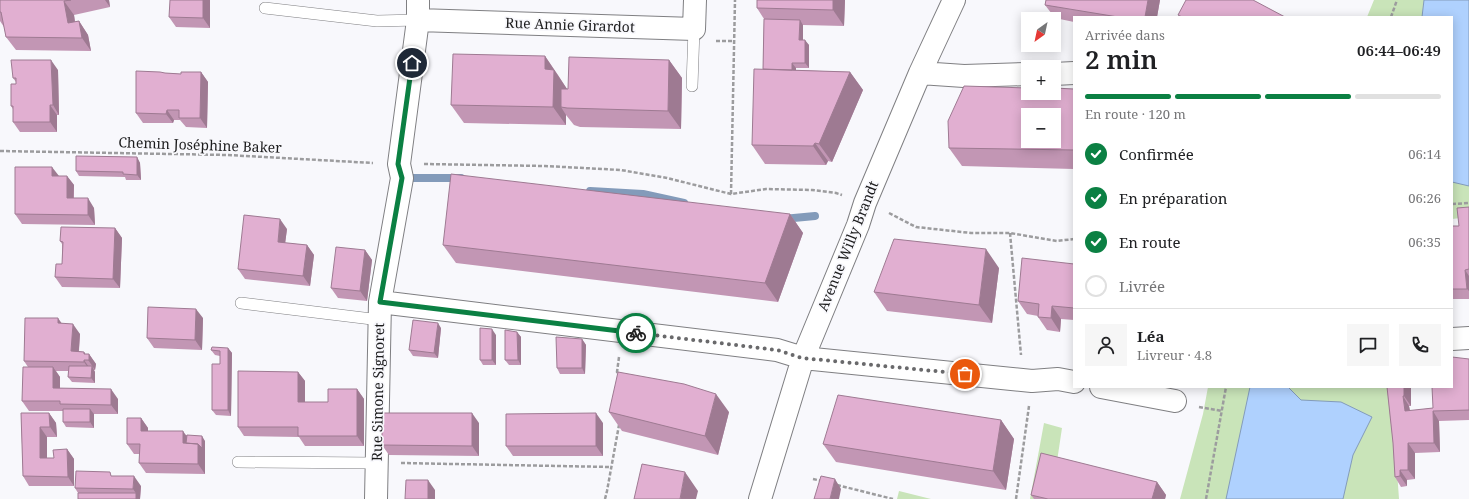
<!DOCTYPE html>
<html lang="fr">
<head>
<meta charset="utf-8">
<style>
  body { margin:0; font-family:"Noto Serif",serif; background:#f6f6f6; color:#202124; height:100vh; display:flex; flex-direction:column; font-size:15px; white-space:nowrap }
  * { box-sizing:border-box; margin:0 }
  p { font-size:13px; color:#757577 }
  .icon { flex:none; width:22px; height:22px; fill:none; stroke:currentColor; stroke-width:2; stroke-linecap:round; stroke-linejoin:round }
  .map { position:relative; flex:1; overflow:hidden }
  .panel { position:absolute; left:1073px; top:16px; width:380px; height:372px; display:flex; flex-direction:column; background:#fff; border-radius:0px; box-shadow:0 2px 10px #0003 }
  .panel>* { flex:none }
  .needle { width:26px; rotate:213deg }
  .buttons { position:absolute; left:1021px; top:12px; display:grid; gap:8px }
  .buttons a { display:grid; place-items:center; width:40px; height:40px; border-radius:0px; background:#fff; box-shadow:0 2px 10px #0003; font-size:20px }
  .pin { position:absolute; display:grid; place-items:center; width:34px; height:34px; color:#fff; margin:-17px; border:2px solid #fff; border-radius:50%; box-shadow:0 1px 4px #0007 }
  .courier { position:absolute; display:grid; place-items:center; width:40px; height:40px; margin:-20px; border:3px solid #0b8043; border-radius:50%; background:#fff; color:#222; box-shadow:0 1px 5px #0007 }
  .headline em { font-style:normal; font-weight:600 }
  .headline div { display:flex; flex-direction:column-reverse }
  .headline { display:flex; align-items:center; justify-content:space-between; height:68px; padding:0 12px }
  h1 { font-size:26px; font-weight:600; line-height:30px }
  .bar { display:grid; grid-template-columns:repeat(4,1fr); gap:6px 4px; align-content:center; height:48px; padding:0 12px }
  .bar i { height:5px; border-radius:3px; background:#e0e0e0 }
  .bar .selected { background:#0b8043 }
  .bar p { grid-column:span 4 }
  .line { display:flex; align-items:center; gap:10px; padding:0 12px; border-top:1px solid #e0e0e0 }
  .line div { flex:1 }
  .round { display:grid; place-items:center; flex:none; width:42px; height:42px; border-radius:0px; background:#f6f6f6 }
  ol { padding:0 12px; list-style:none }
  li { display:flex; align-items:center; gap:12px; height:44px }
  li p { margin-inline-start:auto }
  li .icon { padding:4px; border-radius:50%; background:#0b8043; color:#fff; stroke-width:4 }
  li:last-child { color:#757577 }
  li i { width:22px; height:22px; border:2px solid #e0e0e0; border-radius:50% }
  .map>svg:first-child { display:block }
  .green { fill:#c9e4b9 }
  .water { fill:#afd1fe; stroke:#839bba }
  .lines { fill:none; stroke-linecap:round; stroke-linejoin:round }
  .stream { stroke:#839bba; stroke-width:8 }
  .service-casing { stroke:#7f7f82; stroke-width:12 }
  .minor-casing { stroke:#7f7f82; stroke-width:24 }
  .path { stroke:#9c9c9e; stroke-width:2.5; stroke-dasharray:4 2; stroke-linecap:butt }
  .service { stroke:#fff; stroke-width:11 }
  .minor { stroke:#fff; stroke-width:22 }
  .wall { fill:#c296b4 }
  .shaded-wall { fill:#9e7a92 }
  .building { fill:#e1afd1; stroke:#9e7a92; fill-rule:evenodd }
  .done { stroke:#69696b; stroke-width:4; stroke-dasharray:0 7.2 }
  .route { stroke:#0b8043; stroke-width:5 }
  .labels { text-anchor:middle; stroke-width:3.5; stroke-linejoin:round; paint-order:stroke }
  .street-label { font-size:14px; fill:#1c1c1d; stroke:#f8f8fc }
</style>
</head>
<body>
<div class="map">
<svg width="1469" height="499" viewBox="0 0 1469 499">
  <rect width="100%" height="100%" fill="#f8f8fc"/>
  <path class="green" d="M1374 0H1469V217L1452 219V17H1367Z
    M1208 387H1391L1399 499H1180L1203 414Z
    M1044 423 1062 428 1056 468 1043 499H1030Z
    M899 491 931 499H897Z"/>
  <path class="water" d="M1424 0H1469V186L1452 182V17H1422Z
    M1250 387H1288L1301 400 1341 402 1372 417 1353 455 1343 499H1226Z"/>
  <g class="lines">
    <path class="stream" d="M403 178H461
      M590 191 643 194 684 203
      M783 219 815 216"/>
    <defs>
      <path id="service" d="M265 8 377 21 418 20
        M692 86 694 29
        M241 303 380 320
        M238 462 376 463"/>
      <path id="minor" d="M418 20 694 29 695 0
        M920 73 964 76 1028 74
        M1054 74 1074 73
        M380 302 777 350 803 358 1032 381 1058 379 1074 382
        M1452 339 1469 338
        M1101 387 1175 401
        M376 499 380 302 402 178 399 164 418 20V0
        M760 499 803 358 858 225 865 203 920 73 954 0"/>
    </defs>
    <use href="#service" class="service-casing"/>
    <use href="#minor" class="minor-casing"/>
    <path class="path" d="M1391 17 1397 0
      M716 41H734
      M0 151 228 155 373 163
      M424 164 545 166 621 170 667 178 731 194 766 189 812 190 836 193 842 195
      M731 194 735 0
      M1452 204 1469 203
      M889 213 916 227 971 233H1010L1057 241 1074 239
      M1010 233 1021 355
      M619 357 617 372 620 375
      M1199 407 1222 411
      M401 463 611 467
      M813 479 822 481
      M837 485 893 499
      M605 499 607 491 619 425
      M1016 499 1029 406
      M1206 499 1226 387"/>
    <use href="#service" class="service"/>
    <use href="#minor" class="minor"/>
  </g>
  <path class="wall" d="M0 0H109L110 7 74 15 75 22 79 21 88 35 91 51 16 50 6 37 4 27 0 21Z
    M210 0V28L176 27 169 17Z
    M757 0H845L844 26 803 25V40L809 45V68H796V70L850 72 863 90 832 162 828 161 826 165 765 164 752 145 763 69 764 19 757 8Z
    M1046 0H1160L1157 17H1074V22L1055 18 1045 5Z
    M545 56 558 75 567 89 669 60 682 78 681 129 580 127 574 125 566 115V125L464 123 451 105Z
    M58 70 59 115H57V132H20L13 122V109L11 106 16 84V82L13 78Z
    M201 72 208 82 207 128 186 127 180 120H174L173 123H143L136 113 165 73 181 74Z
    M1074 89V169L962 166 949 148Z
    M137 157 140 163 141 180H126L125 177 79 176 76 171Z
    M58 176H67L74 185V198L94 208 95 225 22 224 15 214Z
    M1469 207V299H1452V226H1459Z
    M790 214 803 233 778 302 456 263 443 245Z
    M115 228 122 238 120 288 62 287 55 277 62 264V244L60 241Z
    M287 229 285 243 307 245 314 255 310 286 245 279 238 269Z
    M365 250 372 260 367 301 338 298 331 288Z
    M1074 264V320L1061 319 1060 332 1047 330 1038 317V316L1027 314 1018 301Z
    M999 268 992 323 887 311 874 292Z
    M203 318 202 350 154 348 147 338Z
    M62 323 80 334 79 351 84 352 85 354H89L96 364 95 370H94L95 372V383L72 382 68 377V371H56L60 377V388L118 399V414H94V428L66 427 63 422V411H29L22 401 28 367 24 361Z
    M441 328 438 358 413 356 409 350Z
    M517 332 521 337V365H509L505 360Z
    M496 335V365H483L480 360Z
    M582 339 586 345 585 374H560L557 368Z
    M228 348 232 353 231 416 216 415 212 410 220 364V356L215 355 211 350Z
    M1469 359V420L1439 421 1440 452 1415 453V479L1407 480V486L1401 487 1395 477 1393 443 1387 387H1411V406H1409L1410 411 1433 408Z
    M298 372 305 381V402H328L357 389 364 399V446H305L299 437 244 436 238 427Z
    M609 412H729L718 455 622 431Z
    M21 413H49L56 423 57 437H47V458H54L67 449 74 459V486H29L23 476Z
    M141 418 148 428V431L187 435 205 441V474L146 473 139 463 140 454H134L127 444Z
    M1001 420 1014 439 1006 490 836 462 823 444Z
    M479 423V456L389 455 382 445Z
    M603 423V456H513L506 446Z
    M1157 482 1166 495 1165 499H1034L1031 495Z
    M141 486 140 499 78 493 75 488Z"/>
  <path class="shaded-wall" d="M105 0H109L110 7Z
    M203 0H210V28L203 18Z
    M833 0H845L844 26 833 10Z
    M1148 0H1160L1157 17H1145Z
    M64 1 74 15 77 37 68 23Z
    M800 20 803 25V45L799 40Z
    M79 21 88 35 91 51 82 38Z
    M805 40 809 45V68L805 63Z
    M545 56 567 89V108L561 107 566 115V125L553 107 545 69Z
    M51 60 58 70 59 115 53 105Z
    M669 60 682 78 681 129 668 111Z
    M792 63 796 68V88L792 83Z
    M201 72 208 82 207 128 200 118Z
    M850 72 863 90 832 162 819 144Z
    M50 105 57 115V132L50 122Z
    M167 110 174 120 173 123 166 114Z
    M815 143 828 161 826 165 813 146Z
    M137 157 140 163 141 180 137 175Z
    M52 167 59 176H52Z
    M67 176 74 185 73 208 67 198Z
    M88 198 94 208 95 225 88 215Z
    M790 214 803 233 778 302 765 283Z
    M280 219 287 229 284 252 278 242Z
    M115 228 122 238 120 288 113 279Z
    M307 245 314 255 310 286 303 276Z
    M986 249 999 268 992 323 979 305Z
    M365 250 372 260 367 301 360 291Z
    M1465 270 1469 276V291L1467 289Z
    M1052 306 1061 319 1060 332 1051 318Z
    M196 309 203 318 202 350 195 340Z
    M58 318 65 328 58 323Z
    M438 323 441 328 438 358 434 353Z
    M73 324 80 334 78 361 71 351Z
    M492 329 496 335V365L492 360Z
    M517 332 521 337V365L518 360Z
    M582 339 586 345 585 374 582 368Z
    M228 348 232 353 231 416 228 410Z
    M84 352 89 359V354L96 364 95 370 84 354Z
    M84 360 91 370V372L84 362Z
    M92 366 95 372V383L91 378Z
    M53 367 60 377V398L53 388Z
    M298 372 305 381V412L298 402Z
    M1404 387H1411V406L1404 396Z
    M111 389 118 399V414L111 405Z
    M357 389 364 399V446L357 436Z
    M716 394 729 412 718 455 705 436Z
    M1403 396 1409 406 1412 421 1405 411Z
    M90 409 94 414V428L90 422Z
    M1433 411 1439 421 1440 452 1434 443Z
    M49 413 56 423 57 437 50 427Z
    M472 413 479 423V456L472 446Z
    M596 413 603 423V456L596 446Z
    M141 418 148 428V440L141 431Z
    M1001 420 1014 439 1006 490 993 471Z
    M40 427 47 437V468L40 458Z
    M183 431 190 441V448L183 443Z
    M202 436 205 441V474L198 464V444Z
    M1408 443 1415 453V479L1408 470Z
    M67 449 74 459V486L68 477Z
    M1400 470 1407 480V486L1400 476Z
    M685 472 698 491 696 499H680Z
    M134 476 141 486 140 499 133 489Z
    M835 479 841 489 839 499H830Z
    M428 480 435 490V499H428Z
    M1157 482 1166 495 1165 499H1152Z
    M136 493 140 499H136Z"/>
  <path class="building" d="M0 0H71L64 1 68 23 79 21 82 38 6 37 1 12H0Z
    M170 0H203V18L169 17Z
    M757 0H833V10L757 8Z
    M1046 0H1148L1145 17H1118L1045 5Z
    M1186 0H1253L1285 17H1182L1178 15Z
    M764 19 800 20 799 40H805V63H792V70L763 69Z
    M453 54 545 56V69L554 70 553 107 451 105Z
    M569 57 669 60 668 111 567 108 561 107V89H568Z
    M11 60H51L53 105H50V122H13V106H11V84H16V78H13Z
    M754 69 850 72 819 144 815 143 813 146 752 145Z
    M136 71 160 72 165 73 181 74V72H201L200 118H179V110H167L166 114 136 113Z
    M964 86 1028 88V93H1054V88L1074 89V150L949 148 948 121ZM1028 115H1054V141H1028Z
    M76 156 137 157V175L123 174V172L76 171Z
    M15 167H52V176H67V198H88V215L15 214Z
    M451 174 790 214 765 283 443 245Z
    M1469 207V269L1465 270 1467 289H1452V226H1459L1457 208Z
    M244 215 280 219 278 242 307 245 303 276 238 269Z
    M61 227 115 228 113 279 55 277 56 264H62L63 242 60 241Z
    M894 239 986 249 979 305 874 292Z
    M336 247 365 250 360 291 331 288Z
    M1022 258 1074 264V308L1052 306 1051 318 1038 317 1039 304 1018 301Z
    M148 307 196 309 195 340 147 338Z
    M25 318H58V323L73 324 71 351 84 352V354H89V360H84V362L24 361Z
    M413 320 438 323 434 353 409 350Z
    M480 328 492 329V360H480Z
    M505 330 517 332 518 360H505Z
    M556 337 582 339V368H557Z
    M212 347 228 348V410H212V364H220V351L211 350Z
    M1452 357 1469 359V410L1433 411 1434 443H1408V470H1400V476L1395 477 1393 443 1387 387H1404V396H1403L1405 411 1433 408 1432 387H1452Z
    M69 366H92L91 378 68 377Z
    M23 367H53V388L111 389V405L60 404V401H22Z
    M238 371 298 372V402H328V389H357V436H298V427H238Z
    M618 372 684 384 716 394 705 436 609 412Z
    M838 395 1001 420 993 471 823 444Z
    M63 409H90V422H63Z
    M21 413H49L50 427H40V458H54L53 450 67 449 68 477 23 476Z
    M382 413H472V446L382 445Z
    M596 413V446H506V414Z
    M127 418H141V431H183V443L198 444V464L139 463 140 444H127Z
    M187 435 202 436V448L198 444 186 443Z
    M1041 453 1157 482 1152 499H1048L1031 495Z
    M642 464 685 472 680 499H634Z
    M76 471 110 472 111 476H134L133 489 75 488Z
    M821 476 835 479 830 499H814Z
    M406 480H428V499H405Z
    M78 493H136V499H78Z"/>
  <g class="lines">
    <path class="done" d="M636 333 777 350 802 358 965 374"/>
    <path class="route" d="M412 63 398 164 402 178 380 302 636 333"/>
  </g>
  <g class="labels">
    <g class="street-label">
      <text transform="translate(570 25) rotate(2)" y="5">Rue Annie Girardot</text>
      <text transform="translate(200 145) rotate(2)" y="5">Chemin Joséphine Baker</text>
      <text transform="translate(848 246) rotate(-68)" y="5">Avenue Willy Brandt</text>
      <text transform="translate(378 392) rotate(-89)" y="5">Rue Simone Signoret</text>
    </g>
  </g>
</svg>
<div class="buttons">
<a><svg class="needle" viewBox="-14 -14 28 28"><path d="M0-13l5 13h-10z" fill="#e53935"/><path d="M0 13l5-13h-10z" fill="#757577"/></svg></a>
<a>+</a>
<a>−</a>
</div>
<div class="pin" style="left:965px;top:374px;background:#ea580c"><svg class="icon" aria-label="bag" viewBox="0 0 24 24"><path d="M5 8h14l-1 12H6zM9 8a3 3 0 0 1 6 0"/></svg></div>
<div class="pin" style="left:412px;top:63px;background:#1f2937"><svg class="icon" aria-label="home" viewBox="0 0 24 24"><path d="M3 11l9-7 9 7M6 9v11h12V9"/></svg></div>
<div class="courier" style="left:636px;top:333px"><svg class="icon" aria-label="bike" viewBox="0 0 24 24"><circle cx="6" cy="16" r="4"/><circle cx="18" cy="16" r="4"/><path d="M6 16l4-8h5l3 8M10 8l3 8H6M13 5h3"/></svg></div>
<section class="panel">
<div class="headline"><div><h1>2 min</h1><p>Arrivée dans</p></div><em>06:44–06:49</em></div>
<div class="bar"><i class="selected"></i><i class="selected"></i><i class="selected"></i><i></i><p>En route · 120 m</p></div>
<ol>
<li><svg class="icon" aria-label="check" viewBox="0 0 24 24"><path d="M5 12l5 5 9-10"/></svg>Confirmée<p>06:14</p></li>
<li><svg class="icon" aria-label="check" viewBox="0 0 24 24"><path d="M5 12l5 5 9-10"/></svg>En préparation<p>06:26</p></li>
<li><svg class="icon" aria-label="check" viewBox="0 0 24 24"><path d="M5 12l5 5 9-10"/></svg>En route<p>06:35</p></li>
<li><i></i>Livrée</li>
</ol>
<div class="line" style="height:72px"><a class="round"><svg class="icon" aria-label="person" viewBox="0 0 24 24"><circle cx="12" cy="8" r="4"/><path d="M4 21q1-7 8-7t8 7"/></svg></a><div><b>Léa</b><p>Livreur · 4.8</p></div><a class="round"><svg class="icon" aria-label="chat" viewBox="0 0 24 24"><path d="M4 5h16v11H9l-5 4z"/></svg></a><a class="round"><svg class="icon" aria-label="phone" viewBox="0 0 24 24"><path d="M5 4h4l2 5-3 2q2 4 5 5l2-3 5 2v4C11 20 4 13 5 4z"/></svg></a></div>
</section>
</div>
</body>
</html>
